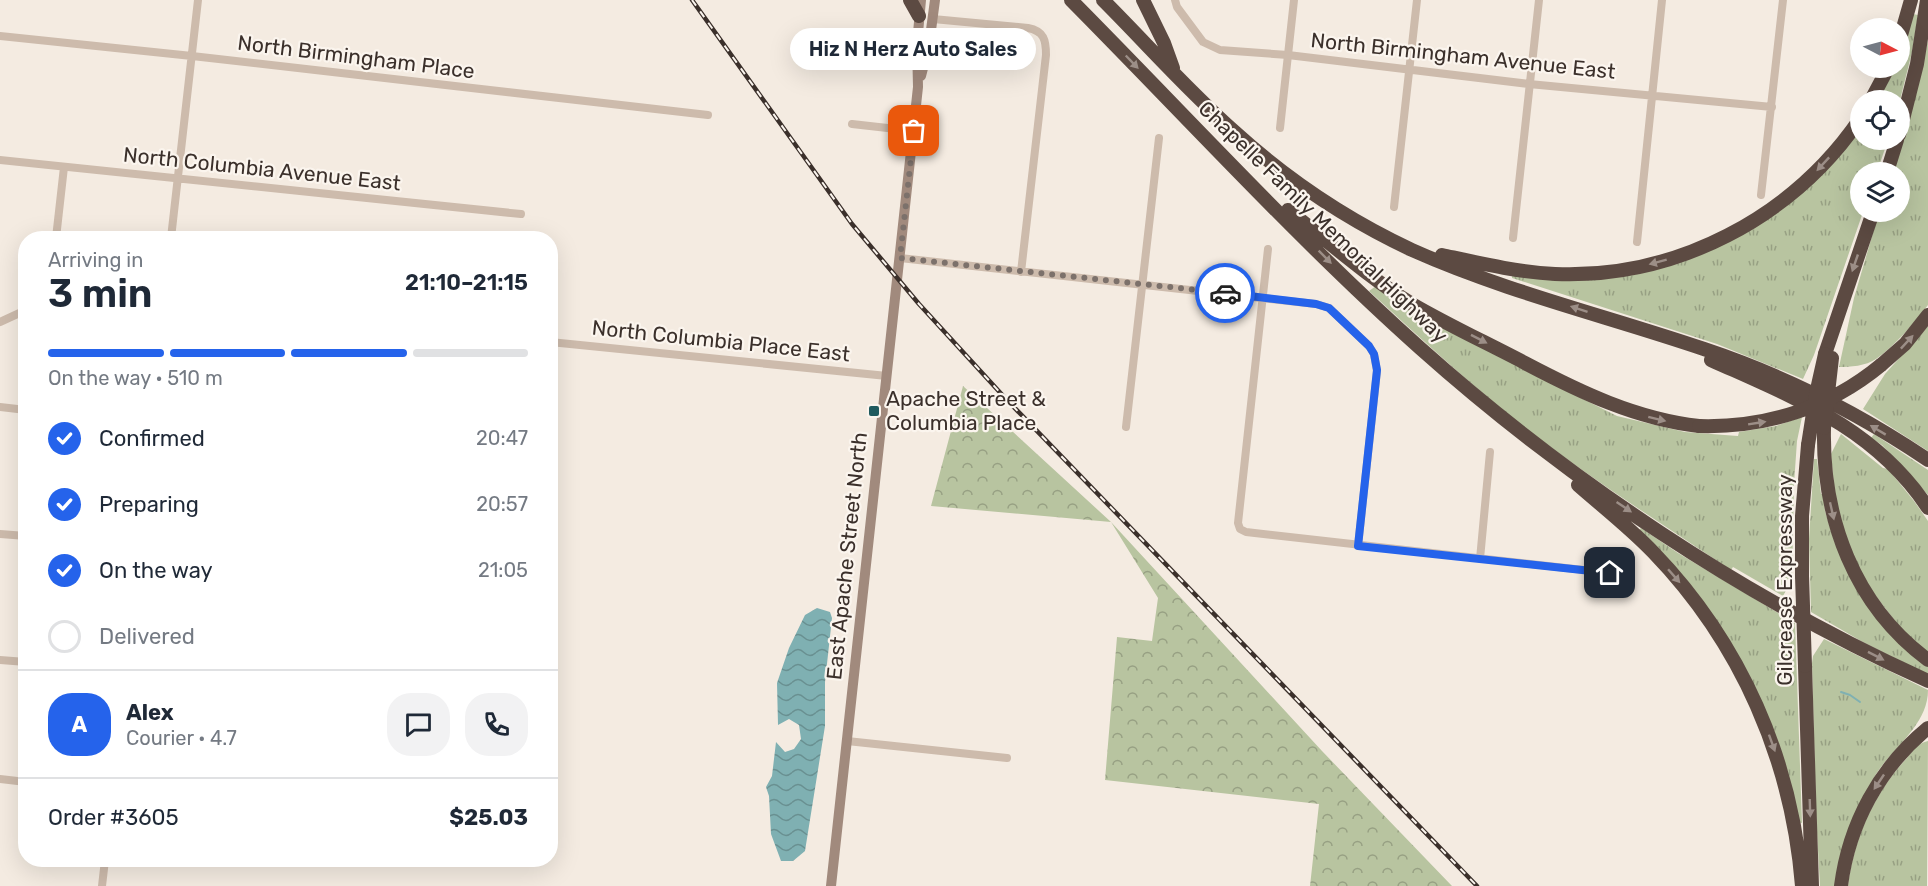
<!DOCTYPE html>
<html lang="en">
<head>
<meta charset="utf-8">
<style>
  body { margin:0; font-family:Rubik,sans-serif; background:#f2f2f3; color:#1f2937; height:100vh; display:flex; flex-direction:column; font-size:22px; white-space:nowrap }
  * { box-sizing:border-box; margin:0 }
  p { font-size:20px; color:#747a83 }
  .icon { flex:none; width:33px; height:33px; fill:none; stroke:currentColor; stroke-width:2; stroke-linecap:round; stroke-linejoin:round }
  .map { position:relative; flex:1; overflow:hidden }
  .drawer { position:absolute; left:18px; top:231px; width:540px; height:636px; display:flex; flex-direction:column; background:#fff; border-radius:24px; box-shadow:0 6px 24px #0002 }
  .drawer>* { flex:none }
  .needle { width:39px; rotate:96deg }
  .tools { position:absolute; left:1850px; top:18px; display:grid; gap:12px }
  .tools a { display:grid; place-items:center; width:60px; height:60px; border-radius:50%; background:#fff; box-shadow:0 6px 24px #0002; font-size:30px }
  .pin { position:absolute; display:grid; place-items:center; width:51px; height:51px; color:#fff; margin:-26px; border-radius:12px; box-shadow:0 3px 9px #0006 }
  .courier { position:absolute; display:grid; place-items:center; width:60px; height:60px; margin:-30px; border:4px solid #2563eb; border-radius:50%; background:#fff; color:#222; box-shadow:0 2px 8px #0007 }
  .bubble { position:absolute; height:42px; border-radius:21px; background:#fff; box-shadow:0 6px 24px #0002; font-size:20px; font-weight:600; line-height:42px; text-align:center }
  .summary em { font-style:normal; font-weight:600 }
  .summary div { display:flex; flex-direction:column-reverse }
  .summary { display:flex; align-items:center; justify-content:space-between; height:102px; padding:0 30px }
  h1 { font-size:39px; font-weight:600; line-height:45px }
  .bar { display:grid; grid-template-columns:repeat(4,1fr); gap:9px 6px; align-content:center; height:72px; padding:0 30px }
  .bar i { height:8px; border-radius:4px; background:#e0e1e3 }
  .bar .selected { background:#2563eb }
  .bar p { grid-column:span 4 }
  .line { display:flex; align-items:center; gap:15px; padding:0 30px; border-top:2px solid #e0e1e3 }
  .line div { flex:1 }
  .round { display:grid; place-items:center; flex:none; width:63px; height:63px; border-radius:24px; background:#f2f2f3 }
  ol { padding:0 30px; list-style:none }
  li { display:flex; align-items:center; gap:18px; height:66px }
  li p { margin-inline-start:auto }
  li .icon { padding:6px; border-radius:50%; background:#2563eb; color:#fff; stroke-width:4 }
  li:last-child { color:#747a83 }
  li i { width:33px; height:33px; border:3px solid #e0e1e3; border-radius:50% }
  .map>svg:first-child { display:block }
  .grass { fill:url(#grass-tufts) }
  .forest { fill:url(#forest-crowns) }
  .water { fill:url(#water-waves) }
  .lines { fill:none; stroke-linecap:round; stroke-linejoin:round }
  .stream { stroke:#7fb0b2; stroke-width:2 }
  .street { stroke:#cdbbac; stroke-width:8 }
  .secondary { stroke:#a18a7d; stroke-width:10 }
  .highway { stroke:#5c4a42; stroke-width:14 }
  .rail-casing { stroke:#3b302b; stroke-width:4.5 }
  .rail { stroke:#fbf5ee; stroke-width:2; stroke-dasharray:7; stroke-linecap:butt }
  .highway-bridge { stroke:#5c4a42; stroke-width:14 }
  .oneway { fill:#9c8e87 }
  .done { stroke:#7c716b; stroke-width:6; stroke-dasharray:0 10.8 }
  .route { stroke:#2563eb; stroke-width:8 }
  .poi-dot { fill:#1f5a5e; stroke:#fbf5ee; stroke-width:2 }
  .labels { text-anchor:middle; stroke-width:4.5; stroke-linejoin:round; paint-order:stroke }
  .street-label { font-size:21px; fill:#3b302b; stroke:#fbf5ee }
  .poi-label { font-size:21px; fill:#3b302b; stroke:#fbf5ee; text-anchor:start }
</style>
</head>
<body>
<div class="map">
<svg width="1928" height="886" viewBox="0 0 1928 886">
  <defs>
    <pattern id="grass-tufts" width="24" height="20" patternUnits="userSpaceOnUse" patternTransform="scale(1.5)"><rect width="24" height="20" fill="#b8c4a0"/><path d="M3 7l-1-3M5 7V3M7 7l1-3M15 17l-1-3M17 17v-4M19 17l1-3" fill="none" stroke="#97a083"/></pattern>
    <pattern id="forest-crowns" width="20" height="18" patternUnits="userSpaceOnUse" patternTransform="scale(1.5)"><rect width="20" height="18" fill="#b8c4a0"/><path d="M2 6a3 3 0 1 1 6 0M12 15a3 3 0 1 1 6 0" fill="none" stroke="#97a083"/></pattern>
    <pattern id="water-waves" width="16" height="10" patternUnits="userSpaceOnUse" patternTransform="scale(1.5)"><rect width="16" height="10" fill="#7fb0b2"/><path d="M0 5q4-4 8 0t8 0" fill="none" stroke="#699091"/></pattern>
  </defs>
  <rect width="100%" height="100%" fill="#f4ebe1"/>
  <path class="grass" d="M1913 14 1918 15 1912 52 1899 104V100H1876L1893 68H1899V55Z
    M1928 40V305C1913 324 1896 345 1876 359 1866 366 1850 367 1839 367L1854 298 1879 212H1899V172H1893L1921 71Z
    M1860 126V140H1888L1877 172H1860V212H1863L1814 355 1803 379 1717 344 1512 278V274L1589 277 1744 231Z
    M1376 286 1567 391 1617 416 1685 432 1738 436 1739 432 1776 426 1802 417 1797 441 1794 484 1792 579 1783 596 1733 567 1731 570C1656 520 1580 472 1510 416 1461 376 1415 333 1369 291Z
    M1928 326V451L1863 409 1885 374Z
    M1841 434 1883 468 1888 469 1914 501 1928 521V652L1908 638 1862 578 1837 516 1831 454Z
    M1874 434 1928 470V495L1882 445 1871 438Z
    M1814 459H1817L1821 494H1823L1825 511 1835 543 1849 575 1907 651 1928 667V675L1861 641 1811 612 1809 539Z
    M1641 528 1678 553 1795 623 1802 823 1798 822 1757 695 1637 532Z
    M1824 639 1928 690C1928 720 1902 741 1884 763 1857 797 1848 844 1835 886H1820L1816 814 1812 663 1813 656Z
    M1928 741 1927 886H1848C1854 838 1874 793 1907 758 1913 750 1918 743 1928 741Z"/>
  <path class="forest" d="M963 386 1111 522 1322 751 1452 886H1310L1319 804 1105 780 1117 637 1152 641 1158 598 1111 522 931 506Z"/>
  <path class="water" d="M817 608 830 612 832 618 825 682V726L805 851 793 861H781L771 834 769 796 766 787 772 776 776 742 785 752 794 749 801 739 799 725 789 719 778 725 777 683 789 648 805 615Z"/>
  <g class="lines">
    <path class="stream" d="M1841 692 1850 695 1860 702"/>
    <path class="street" d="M1175 0 1177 7 1203 42 1220 50 1288 55 1529 84 1772 107
      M933 19 1028 28C1044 31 1046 40 1046 55L1021 272
      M0 36 192 56 708 115
      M852 124 914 131
      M1280 128 1294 0
      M0 160 521 214
      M1761 195 1783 0
      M1394 207 1417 0
      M56 238 64 167
      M171 238 198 0
      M1513 238 1539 0
      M1637 242 1662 0
      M1268 249 1238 523 1240 529 1246 532 1610 573
      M900 258 1316 304 1329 308 1369 346 1374 354 1377 371 1358 546
      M0 322 26 310
      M550 342 887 376
      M0 407 26 410
      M1126 427 1159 138
      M0 534 26 536
      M1480 559 1490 452
      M0 660 26 662
      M847 741 1007 758
      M0 779 26 782
      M102 886 105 860"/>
    <path class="secondary" d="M921 76 929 45 935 0
      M831 886 918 87 917 44 921 0"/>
    <path class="highway" d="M910 0 919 16
      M1071 0C1186 116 1298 239 1420 348 1569 481 1745 598 1928 681
      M1103 0C1147 44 1189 92 1236 133 1288 180 1348 220 1412 250 1506 292 1607 316 1704 349 1782 375 1860 414 1928 460
      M1143 0 1164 43 1173 68
      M1899 42 1911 0
      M1871 100 1888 68
      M1899 135 1917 64 1927 0
      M1887 172 1897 140
      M1288 210C1329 242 1368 277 1412 304 1448 325 1487 343 1525 363 1580 392 1636 419 1699 426
      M1442 255C1479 263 1517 272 1555 274 1676 279 1792 218 1860 119
      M1825 354 1873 212
      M1711 360C1795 398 1875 428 1928 508
      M1881 365 1905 344 1928 315
      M1824 428C1822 518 1854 605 1928 660
      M1578 485C1603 507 1630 528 1653 552 1741 643 1792 760 1802 886
      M1802 576V516L1808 445
      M1805 666 1812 886
      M1841 886C1849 824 1879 768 1928 728"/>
    <defs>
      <path id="rail" d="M692 0 852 224 919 304 1006 399 1477 886"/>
    </defs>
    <use href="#rail" class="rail-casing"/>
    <use href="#rail" class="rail"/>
    <path class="highway-bridge" d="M1699 426C1766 428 1829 408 1881 365
      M1824 428 1832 358
      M1808 445 1816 394 1825 354
      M1802 576 1805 666"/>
  </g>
  <defs><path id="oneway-solid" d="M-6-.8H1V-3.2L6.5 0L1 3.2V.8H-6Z" transform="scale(1.5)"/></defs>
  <g class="oneway">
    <use href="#oneway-solid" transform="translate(1132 62) rotate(46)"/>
    <use href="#oneway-solid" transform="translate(1823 164) rotate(133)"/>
    <use href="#oneway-solid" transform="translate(1325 257) rotate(45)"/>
    <use href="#oneway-solid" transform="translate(1658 262) rotate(165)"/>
    <use href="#oneway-solid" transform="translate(1855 263) rotate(109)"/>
    <use href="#oneway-solid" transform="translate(1579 309) rotate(-162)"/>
    <use href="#oneway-solid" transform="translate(1479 339) rotate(27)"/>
    <use href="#oneway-solid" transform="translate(1907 342) rotate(-47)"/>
    <use href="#oneway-solid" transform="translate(1657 419) rotate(14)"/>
    <use href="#oneway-solid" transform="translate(1757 423) rotate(-9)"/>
    <use href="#oneway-solid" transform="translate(1878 430) rotate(-149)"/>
    <use href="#oneway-solid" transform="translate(1624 507) rotate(34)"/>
    <use href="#oneway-solid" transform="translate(1832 511) rotate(77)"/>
    <use href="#oneway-solid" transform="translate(1674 576) rotate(49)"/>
    <use href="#oneway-solid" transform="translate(1876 656) rotate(27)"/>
    <use href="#oneway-solid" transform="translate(1772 743) rotate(70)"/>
    <use href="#oneway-solid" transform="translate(1879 782) rotate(124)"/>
    <use href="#oneway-solid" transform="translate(1810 808) rotate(88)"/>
  </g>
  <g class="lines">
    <path class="done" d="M914 131 900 258 1225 293"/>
    <path class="route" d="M1225 293 1316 304 1329 308 1369 346 1374 354 1377 370 1358 546 1610 573"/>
  </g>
  <rect class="poi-dot" x="868" y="405" width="12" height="12" rx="3"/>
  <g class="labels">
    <g class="street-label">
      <text transform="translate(1463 56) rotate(6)" y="7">North Birmingham Avenue East</text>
      <text transform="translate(356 57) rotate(7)" y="7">North Birmingham Place</text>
      <text transform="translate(262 169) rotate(6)" y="7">North Columbia Avenue East</text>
      <text transform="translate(1323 222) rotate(44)" y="7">Chapelle Family Memorial Highway</text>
      <text transform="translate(721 341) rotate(6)" y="7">North Columbia Place East</text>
      <text transform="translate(847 556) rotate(-84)" y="7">East Apache Street North</text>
      <text transform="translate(1785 580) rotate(-90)" y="7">Gilcrease Expressway</text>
    </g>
    <g class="poi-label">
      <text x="886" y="406">Apache Street &amp;<tspan x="886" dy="24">Columbia Place</tspan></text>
    </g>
  </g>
</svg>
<div class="tools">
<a><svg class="needle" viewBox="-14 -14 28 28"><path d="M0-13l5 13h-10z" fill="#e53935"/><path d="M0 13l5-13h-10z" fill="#747a83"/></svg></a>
<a><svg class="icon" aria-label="locate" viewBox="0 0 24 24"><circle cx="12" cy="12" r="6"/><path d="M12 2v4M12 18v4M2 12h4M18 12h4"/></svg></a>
<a><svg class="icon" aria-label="layers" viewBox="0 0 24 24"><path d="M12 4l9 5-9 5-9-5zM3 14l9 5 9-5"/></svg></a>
</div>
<div class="pin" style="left:914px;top:131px;background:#ea580c"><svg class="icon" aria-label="bag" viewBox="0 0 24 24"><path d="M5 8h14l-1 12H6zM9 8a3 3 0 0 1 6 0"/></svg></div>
<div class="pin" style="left:1610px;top:573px;background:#1f2937"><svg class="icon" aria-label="home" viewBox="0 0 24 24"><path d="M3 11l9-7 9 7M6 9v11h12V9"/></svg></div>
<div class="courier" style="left:1225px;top:293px"><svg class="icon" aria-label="car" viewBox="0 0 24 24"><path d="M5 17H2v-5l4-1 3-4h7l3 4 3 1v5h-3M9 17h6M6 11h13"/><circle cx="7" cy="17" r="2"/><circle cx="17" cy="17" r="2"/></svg></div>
<div class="bubble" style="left:790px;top:28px;width:246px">Hiz N Herz Auto Sales</div>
<section class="drawer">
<div class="summary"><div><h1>3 min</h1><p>Arriving in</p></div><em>21:10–21:15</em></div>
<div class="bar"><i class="selected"></i><i class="selected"></i><i class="selected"></i><i></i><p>On the way · 510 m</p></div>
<ol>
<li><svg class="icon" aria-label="check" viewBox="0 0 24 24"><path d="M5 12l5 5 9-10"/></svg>Confirmed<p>20:47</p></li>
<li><svg class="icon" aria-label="check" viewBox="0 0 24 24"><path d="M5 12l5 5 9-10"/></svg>Preparing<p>20:57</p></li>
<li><svg class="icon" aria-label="check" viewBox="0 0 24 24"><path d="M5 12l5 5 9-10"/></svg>On the way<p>21:05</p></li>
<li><i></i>Delivered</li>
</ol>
<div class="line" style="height:108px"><b class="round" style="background:#2563eb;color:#fff">A</b><div><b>Alex</b><p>Courier · 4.7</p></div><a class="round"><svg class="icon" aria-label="chat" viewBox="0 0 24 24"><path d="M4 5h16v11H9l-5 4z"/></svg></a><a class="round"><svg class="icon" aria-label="phone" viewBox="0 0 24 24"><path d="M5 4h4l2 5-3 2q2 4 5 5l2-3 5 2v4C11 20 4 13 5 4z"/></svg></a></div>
<div class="line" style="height:78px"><div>Order #3605</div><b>$25.03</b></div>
</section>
</div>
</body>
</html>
